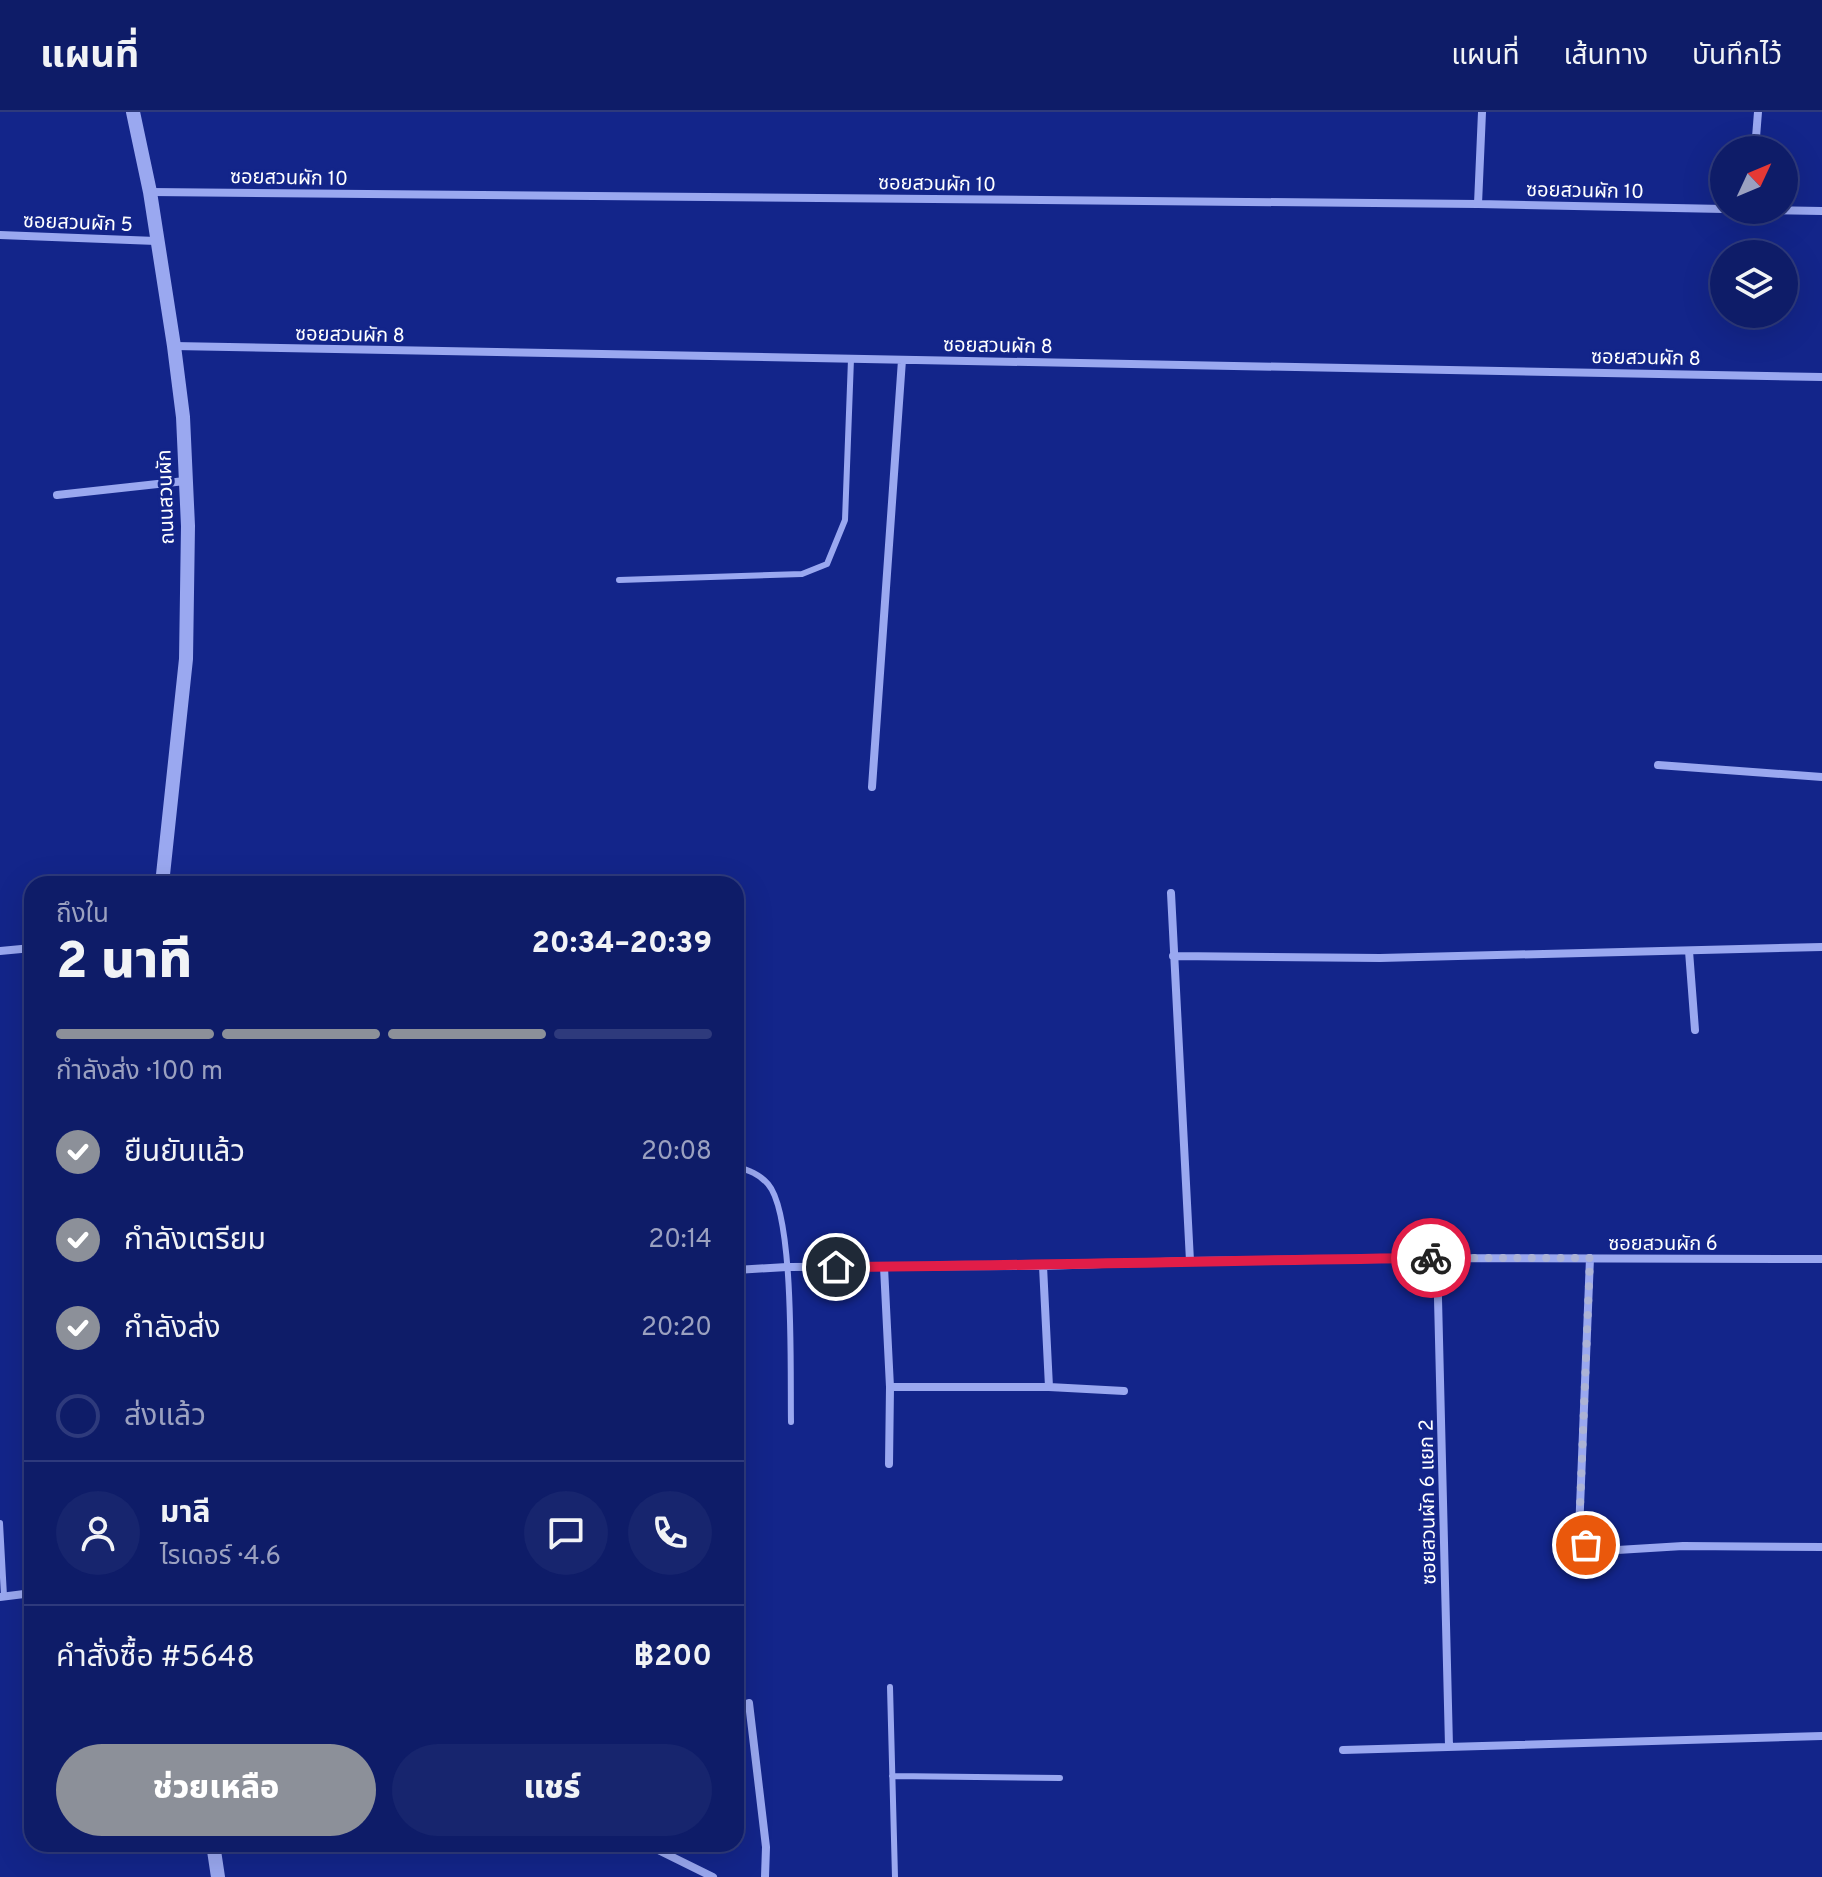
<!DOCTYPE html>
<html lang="th">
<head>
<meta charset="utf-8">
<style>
  body { margin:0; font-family:Overpass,"Noto Sans Thai",sans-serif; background:#17256e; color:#f1f3f6; height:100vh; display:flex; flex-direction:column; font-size:30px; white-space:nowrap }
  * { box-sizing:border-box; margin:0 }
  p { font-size:26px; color:#9ba1c0 }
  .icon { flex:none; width:44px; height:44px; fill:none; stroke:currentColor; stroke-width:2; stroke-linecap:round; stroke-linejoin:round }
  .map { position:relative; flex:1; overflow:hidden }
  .panel { position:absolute; left:24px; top:764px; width:720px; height:976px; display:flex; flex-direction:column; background:#0e1c68; border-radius:24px; box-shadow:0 8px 32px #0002,0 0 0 2px #2e3a7c }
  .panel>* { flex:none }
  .needle { width:52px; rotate:46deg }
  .buttons { position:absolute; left:1710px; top:24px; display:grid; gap:16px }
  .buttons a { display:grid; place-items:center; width:88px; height:88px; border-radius:50%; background:#0e1c68; box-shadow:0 8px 32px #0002,0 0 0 2px #2e3a7c; font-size:40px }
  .pin { position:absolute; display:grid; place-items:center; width:68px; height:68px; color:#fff; margin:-34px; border:4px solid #fff; border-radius:50%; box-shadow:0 2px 8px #0007 }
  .courier { position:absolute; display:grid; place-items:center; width:80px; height:80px; margin:-40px; border:6px solid #e11d48; border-radius:50%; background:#fff; color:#222; box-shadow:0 2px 10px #0007 }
  .summary em { font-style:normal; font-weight:800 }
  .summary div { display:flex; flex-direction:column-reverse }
  .summary { display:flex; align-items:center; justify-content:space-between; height:136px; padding:0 32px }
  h1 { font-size:52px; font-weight:800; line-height:60px }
  .bar { display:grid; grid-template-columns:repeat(4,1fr); gap:12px 8px; align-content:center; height:96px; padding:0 32px }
  .bar i { height:10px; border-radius:6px; background:#2e3a7c }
  .bar .on { background:#8c9099 }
  .bar p { grid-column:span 4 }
  .line { display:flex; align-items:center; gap:20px; padding:0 32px; border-top:2px solid #2e3a7c }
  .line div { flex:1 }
  .round { display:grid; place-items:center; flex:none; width:84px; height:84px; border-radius:42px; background:#17256e }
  ol { padding:0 32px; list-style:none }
  li { display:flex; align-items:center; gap:24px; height:88px }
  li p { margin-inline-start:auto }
  li .icon { padding:8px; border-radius:50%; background:#8c9099; color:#fff; stroke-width:4 }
  li:last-child { color:#9ba1c0 }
  li i { width:44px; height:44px; border:4px solid #2e3a7c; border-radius:50% }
  .action { display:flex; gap:16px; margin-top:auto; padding:16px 32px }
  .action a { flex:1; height:92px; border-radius:48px; background:#8c9099; color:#fff; font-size:32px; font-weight:800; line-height:92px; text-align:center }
  .action a+a { background:#17256e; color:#f1f3f6 }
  header { display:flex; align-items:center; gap:48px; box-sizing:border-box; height:112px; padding:0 40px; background:#0e1c68; border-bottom:2px solid #2e3a7c }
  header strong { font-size:38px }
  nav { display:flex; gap:44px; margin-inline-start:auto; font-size:28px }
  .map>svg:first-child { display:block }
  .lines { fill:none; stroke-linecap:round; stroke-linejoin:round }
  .service { stroke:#9aa8f0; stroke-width:6 }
  .minor { stroke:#9aa8f0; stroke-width:8 }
  .tertiary { stroke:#9aa8f0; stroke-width:14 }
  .done { stroke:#acb3d6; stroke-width:8; stroke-dasharray:0 14.4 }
  .route { stroke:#e11d48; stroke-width:10 }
  .labels { text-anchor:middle; stroke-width:6; stroke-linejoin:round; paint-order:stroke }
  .street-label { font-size:20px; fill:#fff; stroke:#13258a }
</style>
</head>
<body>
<header>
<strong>แผนที่</strong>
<nav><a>แผนที่</a><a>เส้นทาง</a><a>บันทึกไว้</a></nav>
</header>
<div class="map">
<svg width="1822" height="1765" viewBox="0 0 1822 1765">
  <rect width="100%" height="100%" fill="#13258a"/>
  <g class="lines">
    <path class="service" d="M619 468 802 462 827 452 845 408 851 247
      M736 1055C749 1058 759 1062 768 1072 795 1103 790 1263 791 1310
      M0 1411 4 1484
      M890 1575 895 1765
      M892 1664 1060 1666"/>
    <path class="minor" d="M1755 38 1758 0
      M150 80 1478 92 1724 97
      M1478 92 1482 0
      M1754 98 1822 99
      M0 123 156 129
      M174 234 1822 265
      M57 383 185 369
      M1658 653 1822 665
      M872 675 902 248
      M1171 781 1190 1149
      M0 839 32 836
      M1689 839 1695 918
      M1173 844 1380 846 1822 835
      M1437 1146 1449 1634
      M1590 1146 1579 1420 1586 1433 1601 1439 1683 1434 1822 1435
      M1043 1154 1049 1275
      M884 1155 890 1275 889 1352
      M736 1158 787 1155 1043 1154 1190 1149 1437 1146 1822 1147
      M890 1275H1049L1124 1279
      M0 1485 32 1481
      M749 1591 766 1735 765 1765
      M1343 1638 1822 1624
      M646 1732 713 1765"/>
    <path class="tertiary" d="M133 0 150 80 174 234 183 305 188 414 186 547 162 772
      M213 1732 218 1765"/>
  </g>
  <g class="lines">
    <path class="done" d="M1431 1146H1590L1579 1420 1586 1433"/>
    <path class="route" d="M836 1155C1034 1154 1233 1148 1431 1146"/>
  </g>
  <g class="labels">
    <g class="street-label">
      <text transform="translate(289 65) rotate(1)" y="7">ซอยสวนผัก 10</text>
      <text transform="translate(937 71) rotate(1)" y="7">ซอยสวนผัก 10</text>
      <text transform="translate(1585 78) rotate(1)" y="7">ซอยสวนผัก 10</text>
      <text transform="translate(78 110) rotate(2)" y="7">ซอยสวนผัก 5</text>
      <text transform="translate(350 222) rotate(1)" y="7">ซอยสวนผัก 8</text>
      <text transform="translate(998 233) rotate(1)" y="7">ซอยสวนผัก 8</text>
      <text transform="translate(1646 245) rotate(1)" y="7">ซอยสวนผัก 8</text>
      <text transform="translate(165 385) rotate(-92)" y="7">ถนนสวนผัก</text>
      <text x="1663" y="1138">ซอยสวนผัก 6</text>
      <text transform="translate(1427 1390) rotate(-91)" y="7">ซอยสวนผัก 6 แยก 2</text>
    </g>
  </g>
</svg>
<div class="buttons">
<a><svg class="needle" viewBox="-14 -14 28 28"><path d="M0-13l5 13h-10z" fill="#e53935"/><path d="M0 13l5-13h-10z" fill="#9ba1c0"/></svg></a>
<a><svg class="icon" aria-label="layers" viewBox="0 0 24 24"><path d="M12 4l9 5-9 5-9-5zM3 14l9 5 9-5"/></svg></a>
</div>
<div class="pin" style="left:1586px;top:1433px;background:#ea580c"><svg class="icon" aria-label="bag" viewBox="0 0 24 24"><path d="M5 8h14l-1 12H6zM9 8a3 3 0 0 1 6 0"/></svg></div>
<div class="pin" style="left:836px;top:1155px;background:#1f2937"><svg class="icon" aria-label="home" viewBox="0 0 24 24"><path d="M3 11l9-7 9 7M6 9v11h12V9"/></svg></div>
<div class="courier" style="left:1431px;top:1146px"><svg class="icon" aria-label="bike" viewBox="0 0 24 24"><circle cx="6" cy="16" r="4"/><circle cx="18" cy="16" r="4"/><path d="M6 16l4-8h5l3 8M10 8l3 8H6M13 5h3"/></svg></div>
<section class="panel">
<div class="summary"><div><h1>2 นาที</h1><p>ถึงใน</p></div><em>20:34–20:39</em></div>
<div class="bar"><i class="on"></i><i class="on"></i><i class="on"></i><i></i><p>กำลังส่ง · 100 m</p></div>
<ol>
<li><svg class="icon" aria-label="check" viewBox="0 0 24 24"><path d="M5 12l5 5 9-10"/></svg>ยืนยันแล้ว<p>20:08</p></li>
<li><svg class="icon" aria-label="check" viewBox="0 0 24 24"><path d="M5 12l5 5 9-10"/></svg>กำลังเตรียม<p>20:14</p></li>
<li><svg class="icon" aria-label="check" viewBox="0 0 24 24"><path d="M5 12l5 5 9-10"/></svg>กำลังส่ง<p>20:20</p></li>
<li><i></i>ส่งแล้ว</li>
</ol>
<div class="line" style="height:144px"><a class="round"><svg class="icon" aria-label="person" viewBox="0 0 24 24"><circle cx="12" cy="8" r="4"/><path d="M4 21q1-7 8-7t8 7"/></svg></a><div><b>มาลี</b><p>ไรเดอร์ · 4.6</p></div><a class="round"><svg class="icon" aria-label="chat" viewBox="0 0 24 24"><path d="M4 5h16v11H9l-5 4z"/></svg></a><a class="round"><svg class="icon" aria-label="phone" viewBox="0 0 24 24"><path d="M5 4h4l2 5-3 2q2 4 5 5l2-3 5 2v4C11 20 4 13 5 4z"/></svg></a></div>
<div class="line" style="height:104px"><div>คำสั่งซื้อ #5648</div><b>฿200</b></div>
<div class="action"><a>ช่วยเหลือ</a><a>แชร์</a></div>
</section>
</div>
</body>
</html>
